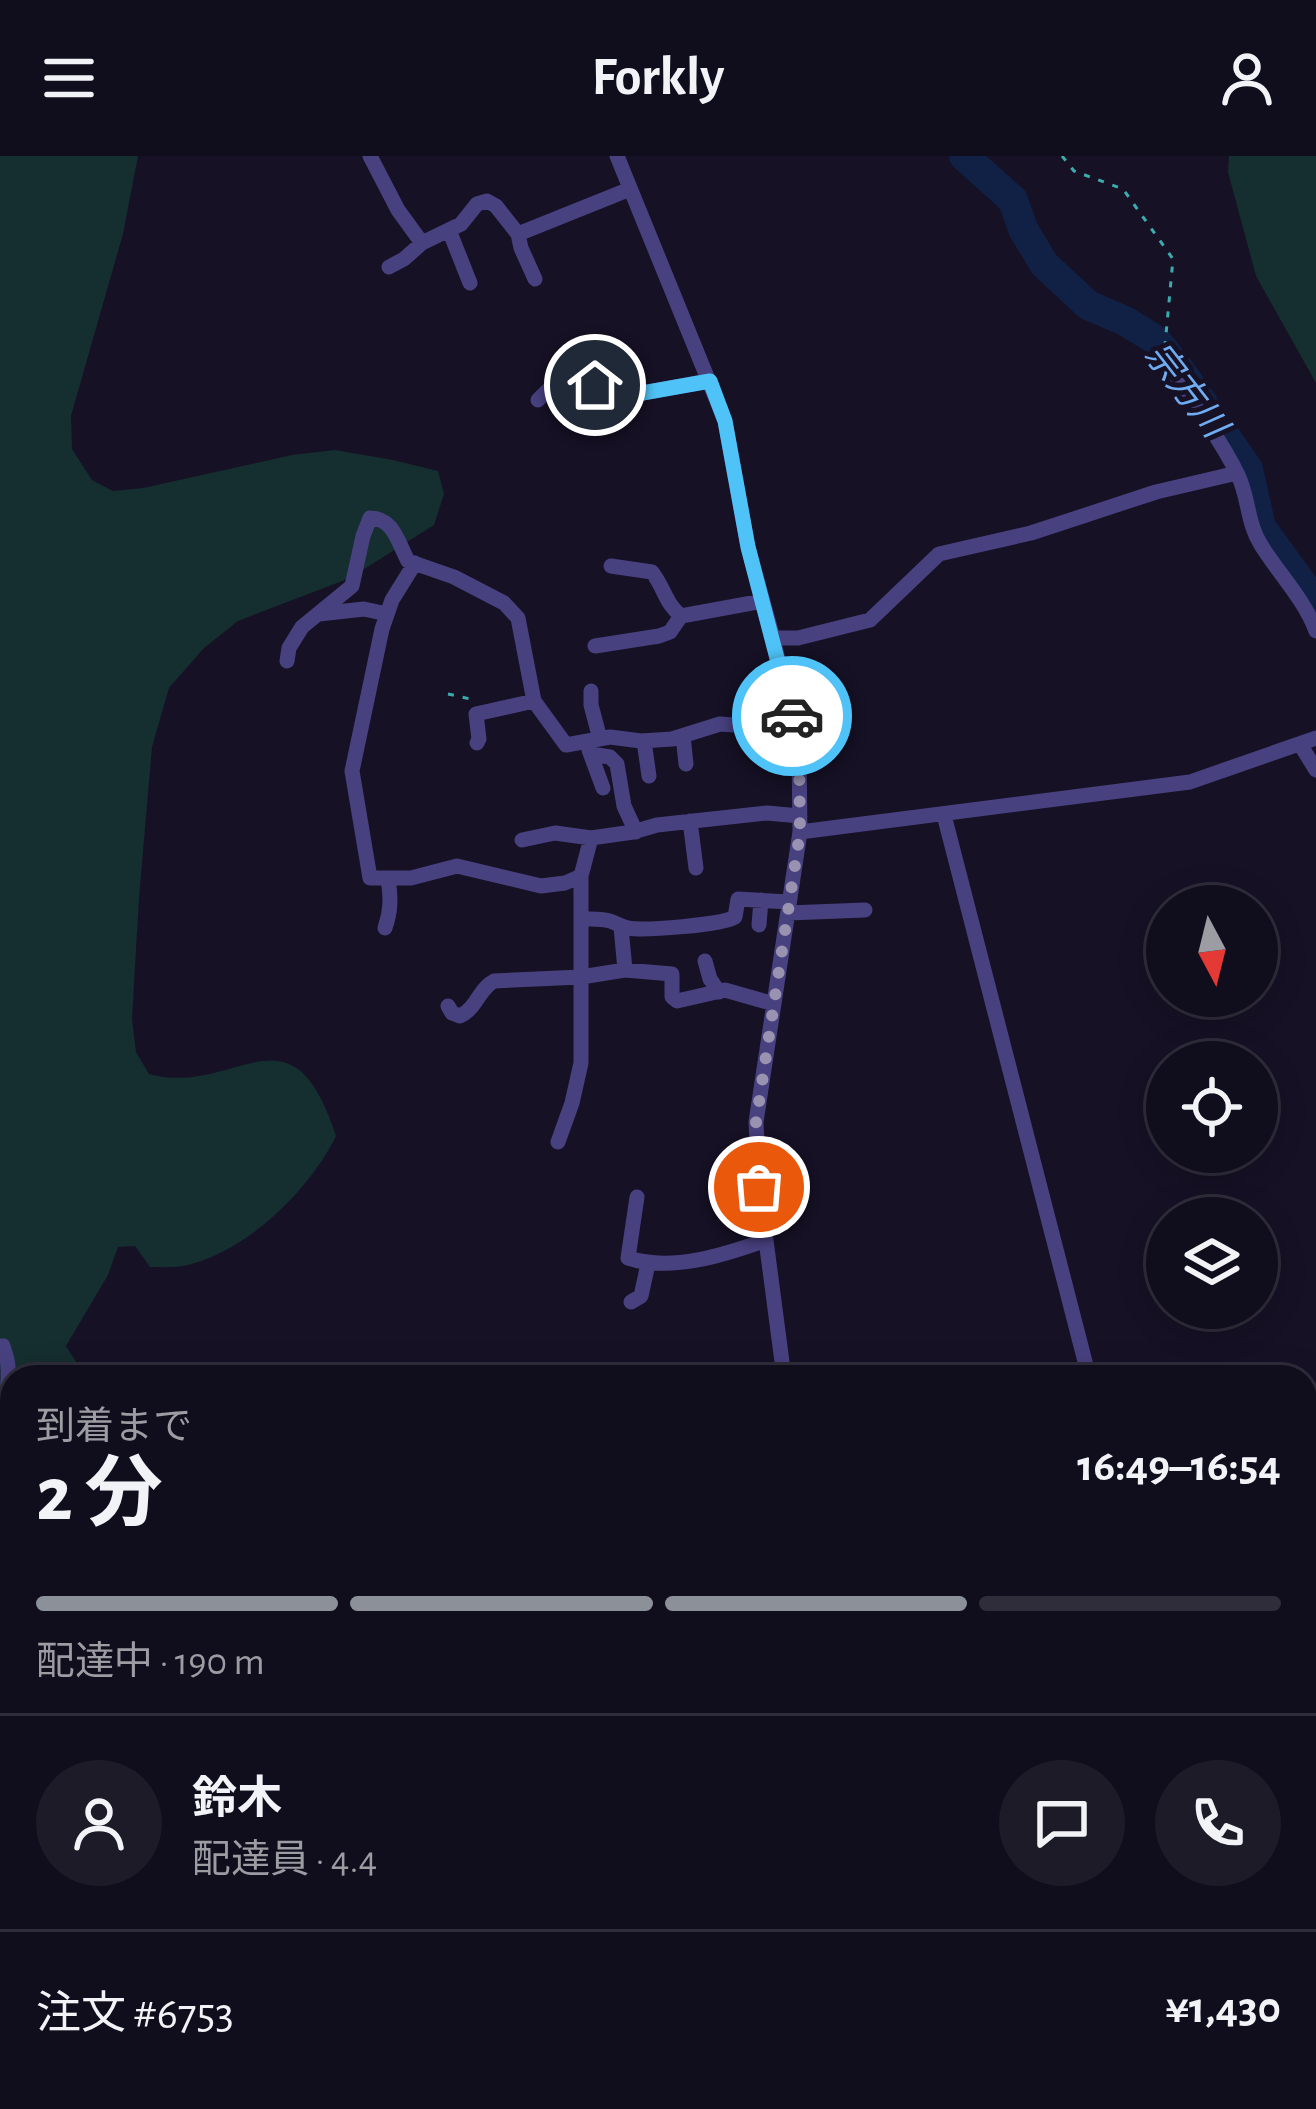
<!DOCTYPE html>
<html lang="ja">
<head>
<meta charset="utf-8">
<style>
  body { margin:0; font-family:"Alegreya Sans","Noto Sans JP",sans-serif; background:#1e1b29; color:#f1f3f6; height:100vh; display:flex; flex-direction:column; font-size:45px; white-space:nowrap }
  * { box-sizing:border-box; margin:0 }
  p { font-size:39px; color:#9c9ca3 }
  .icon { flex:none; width:66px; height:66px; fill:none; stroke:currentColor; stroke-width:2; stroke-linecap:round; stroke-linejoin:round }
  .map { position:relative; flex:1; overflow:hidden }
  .drawer { position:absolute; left:0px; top:1209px; width:1317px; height:744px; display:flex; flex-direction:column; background:#100d1c; border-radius:36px 36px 0 0; box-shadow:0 6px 30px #0003,0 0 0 3px #302d3b }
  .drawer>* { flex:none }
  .needle { width:78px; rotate:173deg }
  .controls { position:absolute; left:1146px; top:729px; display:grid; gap:24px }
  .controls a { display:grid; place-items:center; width:132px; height:132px; border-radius:50%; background:#100d1c; box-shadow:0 6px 30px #0003,0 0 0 3px #302d3b; font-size:60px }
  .pin { position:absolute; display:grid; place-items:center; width:102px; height:102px; color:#fff; margin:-51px; border:6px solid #fff; border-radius:50%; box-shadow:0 3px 12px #0007 }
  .courier { position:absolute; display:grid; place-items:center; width:120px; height:120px; margin:-60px; border:9px solid #4fc3f7; border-radius:50%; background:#fff; color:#222; box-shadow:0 3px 15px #0007 }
  .head em { font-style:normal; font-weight:700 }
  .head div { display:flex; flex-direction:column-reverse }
  .head { display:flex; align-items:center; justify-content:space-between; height:204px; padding:0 36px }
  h1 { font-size:78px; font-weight:700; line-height:90px }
  .bar { display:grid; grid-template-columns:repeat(4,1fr); gap:18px 12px; align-content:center; height:144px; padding:0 36px }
  .bar i { height:15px; border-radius:9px; background:#302d3b }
  .bar .on { background:#8c9099 }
  .bar p { grid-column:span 4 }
  .line { display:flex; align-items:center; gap:30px; padding:0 36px; border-top:3px solid #302d3b }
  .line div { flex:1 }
  .round { display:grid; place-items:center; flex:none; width:126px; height:126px; border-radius:63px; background:#1e1b29 }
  header { display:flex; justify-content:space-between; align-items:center; height:156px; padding:0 36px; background:#100d1c; font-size:54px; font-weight:700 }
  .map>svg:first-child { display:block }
  .green { fill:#152e2f }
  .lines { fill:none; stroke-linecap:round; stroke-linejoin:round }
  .river { stroke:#112045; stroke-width:30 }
  .building { fill:#2a1f45 }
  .path { stroke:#3bacae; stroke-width:3; stroke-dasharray:6 9; stroke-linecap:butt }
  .minor { stroke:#484180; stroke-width:15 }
  .done { stroke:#9993b1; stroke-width:12; stroke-dasharray:0 21.6 }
  .route { stroke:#4fc3f7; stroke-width:15 }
  .labels { text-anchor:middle; stroke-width:10; stroke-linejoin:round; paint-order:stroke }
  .water-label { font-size:36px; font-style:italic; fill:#70acf2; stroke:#161125 }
</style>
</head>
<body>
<header><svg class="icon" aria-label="menu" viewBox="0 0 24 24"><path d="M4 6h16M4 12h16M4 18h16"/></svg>Forkly<svg class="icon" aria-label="person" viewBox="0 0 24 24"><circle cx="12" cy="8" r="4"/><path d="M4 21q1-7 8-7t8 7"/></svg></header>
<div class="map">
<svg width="1316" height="1953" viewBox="0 0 1316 1953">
  <rect width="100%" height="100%" fill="#161125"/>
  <path class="green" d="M0 0H138L123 78 71 260 72 293 92 324 113 335 143 332 292 299 335 294 393 304 438 315 444 338 434 369 350 422 238 465 204 492 169 532 152 591 139 742 132 863 136 896 149 918C236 942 291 840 336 980 309 1035 248 1094 188 1109 177 1112 162 1111 150 1111L135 1090 118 1091 108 1119 66 1190 78 1209 118 1221H12V1324L0 1323Z
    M1229 0H1316V227L1256 120 1228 16Z
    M0 1594 12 1609V1881L0 1890Z"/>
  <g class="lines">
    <path class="river" d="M964 0 1013 44 1023 73 1044 108 1088 149 1125 165 1156 184 1182 217 1248 313 1261 371 1303 429 1316 452"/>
  </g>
  <path class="building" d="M1316 1708V1924L1305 1927V1710Z
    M637 1941H793V1953H637Z"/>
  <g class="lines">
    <path class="path" d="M1062 0 1074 15 1123 33 1173 103 1165 189
      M448 538 470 543
      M0 1865 1 1866"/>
    <path class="minor" d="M370 0 398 54 422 87 461 68 477 48 487 45 496 50 518 78 630 33
      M617 0 725 265 748 391 773 482 799 596 800 676 756 966 759 1031 784 1221
      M449 74 470 127
      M518 78 521 92 535 123
      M389 111 404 103 422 87
      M1161 204C1188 241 1218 278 1238 319 1249 342 1247 367 1261 389 1279 418 1304 443 1316 475
      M538 244 550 232 576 227 595 229 620 241 709 225
      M415 407 392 444 382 473 352 615 370 722H411L457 710 541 730 565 727 581 720 591 682 633 676 657 669 767 657 800 660
      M611 410 652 416C665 433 665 447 681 460
      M319 458 364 453 387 458
      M773 482H798L870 464 939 398 1031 377 1156 336 1237 317
      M595 490 659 480 670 476 681 460 763 445
      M287 505 289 492 302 471 352 430 363 380 370 362C394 362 398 387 408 405L454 421 504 447 518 462 534 545 566 589 610 581 641 585 672 583 720 568 763 571 793 564
      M591 535V549L600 583
      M683 580 686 608
      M644 585 649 620
      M477 587 479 583 476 558 534 545
      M1300 588 1316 614
      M589 594 603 632
      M591 598 610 601 617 608 624 650 636 676
      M944 659 1089 1221
      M690 665 696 712
      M800 676 1190 626 1316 582
      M522 684 555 677 591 682
      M788 757 865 754
      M581 763C590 763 602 762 610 765 616 767 622 771 628 772 644 775 722 769 735 761L738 743 789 746
      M759 769 761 744
      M621 771 625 814
      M385 772C391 755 391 741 388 723
      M705 805 710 823 719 836
      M448 850 452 857 460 860C477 852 478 834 494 825L581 821 625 814 672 818V841L677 845 725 834 774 848
      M558 986 572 947 581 907V720
      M637 1041 628 1102C672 1116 724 1099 766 1084
      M631 1146 641 1140 648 1108
      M0 1190H3C5 1197 8 1204 8 1211 10 1236 0 1259 12 1282
      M0 1914 12 1916
      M0 1926 13 1953
      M296 1941 299 1953
      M997 1941 998 1953
      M1024 1941 1031 1953
      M1049 1941 1056 1953
      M1137 1953 1178 1941"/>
  </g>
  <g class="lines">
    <path class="done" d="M759 1031 756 966 800 676 799 596 792 560"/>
    <path class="route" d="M595 229 620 241 710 225 725 265 748 391 792 560"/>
  </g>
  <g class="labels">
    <g class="water-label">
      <text transform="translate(1187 233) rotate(52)" y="13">宗方川</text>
    </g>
  </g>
</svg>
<div class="controls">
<a><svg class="needle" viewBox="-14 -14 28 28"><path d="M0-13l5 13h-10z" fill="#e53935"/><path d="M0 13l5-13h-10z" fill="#9c9ca3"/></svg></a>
<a><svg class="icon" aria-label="locate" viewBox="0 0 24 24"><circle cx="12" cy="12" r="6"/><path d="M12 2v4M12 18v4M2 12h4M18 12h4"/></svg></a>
<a><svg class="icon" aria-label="layers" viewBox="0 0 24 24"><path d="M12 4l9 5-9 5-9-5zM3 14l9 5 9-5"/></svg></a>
</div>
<div class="pin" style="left:759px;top:1031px;background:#ea580c"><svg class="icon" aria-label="bag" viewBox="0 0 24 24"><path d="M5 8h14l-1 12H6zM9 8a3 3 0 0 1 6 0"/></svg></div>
<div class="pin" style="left:595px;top:229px;background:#1f2937"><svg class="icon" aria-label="home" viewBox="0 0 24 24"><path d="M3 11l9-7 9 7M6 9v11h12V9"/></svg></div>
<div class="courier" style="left:792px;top:560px"><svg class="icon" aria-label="car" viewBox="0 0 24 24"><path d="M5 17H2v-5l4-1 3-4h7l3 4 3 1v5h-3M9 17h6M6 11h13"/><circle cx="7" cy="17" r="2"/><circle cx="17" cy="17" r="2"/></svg></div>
<section class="drawer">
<div class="head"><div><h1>2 分</h1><p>到着まで</p></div><em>16:49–16:54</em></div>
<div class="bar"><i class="on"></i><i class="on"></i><i class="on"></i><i></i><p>配達中 · 190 m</p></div>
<div class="line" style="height:216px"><a class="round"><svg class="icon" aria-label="person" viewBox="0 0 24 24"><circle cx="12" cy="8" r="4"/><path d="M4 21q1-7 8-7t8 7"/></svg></a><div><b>鈴木</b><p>配達員 · 4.4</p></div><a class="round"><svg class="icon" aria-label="chat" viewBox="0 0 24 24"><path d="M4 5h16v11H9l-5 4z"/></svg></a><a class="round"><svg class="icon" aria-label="phone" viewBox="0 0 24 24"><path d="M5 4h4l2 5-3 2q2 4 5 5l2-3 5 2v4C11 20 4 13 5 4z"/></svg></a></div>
<div class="line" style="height:156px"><div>注文 #6753</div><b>¥1,430</b></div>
</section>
</div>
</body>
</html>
